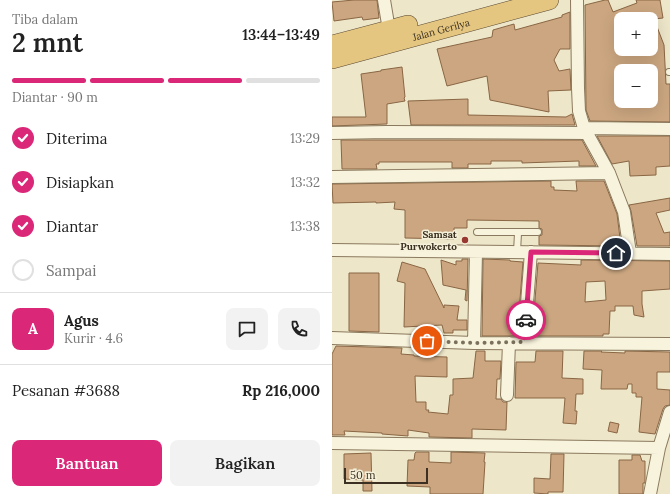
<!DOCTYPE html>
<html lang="id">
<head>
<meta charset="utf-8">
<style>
  body { margin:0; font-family:Lora,serif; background:#f2f2f2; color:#222; height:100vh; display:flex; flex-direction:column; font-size:15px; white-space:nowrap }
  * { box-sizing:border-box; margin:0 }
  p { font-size:13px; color:#767676 }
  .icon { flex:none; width:22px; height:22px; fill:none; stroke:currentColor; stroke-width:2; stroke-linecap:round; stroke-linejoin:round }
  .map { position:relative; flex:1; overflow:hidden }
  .sheet { display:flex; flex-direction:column; background:#fff; width:332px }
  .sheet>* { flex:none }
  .controls { position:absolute; left:282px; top:12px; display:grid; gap:8px }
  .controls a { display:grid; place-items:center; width:44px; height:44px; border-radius:8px; background:#fff; box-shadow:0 4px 16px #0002; font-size:20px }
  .scale { position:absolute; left:12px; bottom:10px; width:84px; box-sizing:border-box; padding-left:4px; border:2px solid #3b3021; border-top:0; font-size:11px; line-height:14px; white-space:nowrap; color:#3b3021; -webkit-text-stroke:3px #f5f0d9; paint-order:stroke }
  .pin { position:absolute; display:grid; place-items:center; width:34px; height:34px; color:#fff; margin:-17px; border:2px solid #fff; border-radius:50%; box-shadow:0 1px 4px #0007 }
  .courier { position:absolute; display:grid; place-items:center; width:40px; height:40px; margin:-20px; border:3px solid #db2777; border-radius:50%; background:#fff; color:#222; box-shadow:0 1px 5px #0007 }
  .headline em { font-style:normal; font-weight:600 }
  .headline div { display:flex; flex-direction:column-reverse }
  .headline { display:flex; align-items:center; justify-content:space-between; height:68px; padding:0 12px }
  h1 { font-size:26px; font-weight:600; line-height:30px }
  .bar { display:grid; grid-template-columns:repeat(4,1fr); gap:6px 4px; align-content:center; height:48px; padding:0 12px }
  .bar i { height:5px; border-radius:3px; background:#e0e0e0 }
  .bar .on { background:#db2777 }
  .bar p { grid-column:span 4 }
  .line { display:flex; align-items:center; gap:10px; padding:0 12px; border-top:1px solid #e0e0e0 }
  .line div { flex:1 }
  .round { display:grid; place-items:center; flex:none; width:42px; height:42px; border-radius:8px; background:#f2f2f2 }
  ol { padding:0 12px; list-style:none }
  li { display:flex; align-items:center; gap:12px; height:44px }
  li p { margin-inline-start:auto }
  li .icon { padding:4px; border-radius:50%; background:#db2777; color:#fff; stroke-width:4 }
  li:last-child { color:#767676 }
  li i { width:22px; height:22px; border:2px solid #e0e0e0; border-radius:50% }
  .primary-button { display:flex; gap:8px; margin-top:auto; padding:8px 12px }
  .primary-button a { flex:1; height:46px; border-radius:8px; background:#db2777; color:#fff; font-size:16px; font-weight:600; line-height:46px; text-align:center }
  .primary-button a+a { background:#f2f2f2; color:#222 }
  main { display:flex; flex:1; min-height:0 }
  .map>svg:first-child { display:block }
  .building { fill:#cba680; stroke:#896644; fill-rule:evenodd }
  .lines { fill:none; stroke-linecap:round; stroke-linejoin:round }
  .service-casing { stroke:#8a795e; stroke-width:8 }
  .minor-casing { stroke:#8a795e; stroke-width:14 }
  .trunk-casing { stroke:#584732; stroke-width:20 }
  .service { stroke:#f8f3dc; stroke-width:6 }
  .minor { stroke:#f8f3dc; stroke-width:12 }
  .trunk { stroke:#e4c680; stroke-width:19 }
  .done { stroke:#7a705c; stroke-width:4; stroke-dasharray:0 7.2 }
  .route { stroke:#db2777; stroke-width:5 }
  .poi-dot { fill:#98382f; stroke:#f5f0d9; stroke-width:1.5 }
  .labels { text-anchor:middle; stroke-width:3; stroke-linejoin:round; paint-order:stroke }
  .street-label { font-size:10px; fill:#3b3021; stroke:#f5f0d9 }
  .poi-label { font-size:10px; font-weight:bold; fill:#3b3021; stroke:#f5f0d9; text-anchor:end }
</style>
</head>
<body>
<main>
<section class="sheet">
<div class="headline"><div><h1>2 mnt</h1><p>Tiba dalam</p></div><em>13:44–13:49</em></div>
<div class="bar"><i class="on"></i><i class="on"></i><i class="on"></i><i></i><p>Diantar · 90 m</p></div>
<ol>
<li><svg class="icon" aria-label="check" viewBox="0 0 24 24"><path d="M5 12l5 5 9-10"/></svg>Diterima<p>13:29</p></li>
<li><svg class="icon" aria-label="check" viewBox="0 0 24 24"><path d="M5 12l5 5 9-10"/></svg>Disiapkan<p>13:32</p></li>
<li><svg class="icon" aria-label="check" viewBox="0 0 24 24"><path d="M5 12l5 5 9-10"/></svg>Diantar<p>13:38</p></li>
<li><i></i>Sampai</li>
</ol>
<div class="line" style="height:72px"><b class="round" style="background:#db2777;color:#fff">A</b><div><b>Agus</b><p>Kurir · 4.6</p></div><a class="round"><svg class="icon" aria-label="chat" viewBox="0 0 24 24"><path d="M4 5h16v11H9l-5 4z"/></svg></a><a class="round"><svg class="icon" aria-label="phone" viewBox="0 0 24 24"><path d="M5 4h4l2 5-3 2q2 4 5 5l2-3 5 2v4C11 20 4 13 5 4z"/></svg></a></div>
<div class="line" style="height:52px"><div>Pesanan #3688</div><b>Rp 216,000</b></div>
<div class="primary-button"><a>Bantuan</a><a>Bagikan</a></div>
</section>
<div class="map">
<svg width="338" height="494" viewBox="0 0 338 494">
  <rect width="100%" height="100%" fill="#eee6c9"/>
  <path class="building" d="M22 0H45L47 18 31 20 30 17 2 21 0 2Z
    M273 0H276L281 12 305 3 304 0H328L331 18 322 19 332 45 334 84H338V122L258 121 254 110 253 5ZM289 19H319V49H289ZM289 71H319V101H289Z
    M238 12V49H228L222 60 227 71 238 69 239 90 216 91 217 112 158 100 155 76 115 86 105 49 160 37 161 30 182 24 183 30 230 17V15Z
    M70 67 73 97 72 98 73 101 55 104V124L0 126V117H34L29 74 49 71V70Z
    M136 99V115L234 117 240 114 243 125H79L76 101Z
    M265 136H338V166L324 167V175L298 176 297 161 280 164Z
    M9 140H250L264 166H247V161L190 163V161H159V164H136V168H120V162H47V164H44L45 169H10Z
    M219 181V187H222V190L245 191 244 181H272L285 214 289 246 207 245V236L210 235V229L207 228V221L135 220V228H122V239L73 238V210L62 209 63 202 44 203V202L1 203 0 184Z
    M338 198V210L324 213 332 233 338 232V246H305L299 211 297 205Z
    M130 259H136L135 301 133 300 134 290 111 285 109 260 124 265V261H130Z
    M151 259 178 260V261L191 262 185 336H150Z
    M249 260 338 261V289L310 291V304L312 317 302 315 301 306H283V311H278L277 334H271V336H200L206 263 249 265ZM273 281 274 300 253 302 254 282Z
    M70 262 93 269 112 308V305L127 306 125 320H135V330H121V333H112L110 325 72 327 73 283 65 281Z
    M17 273H47V332L17 331Z
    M4 346 70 348 69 354 82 355V356L115 357V377L83 376 84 402H94V410H97L96 412 116 414 118 395H121V379L141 378 144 351H153V361H169L168 379H165L164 399H169L171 402H175L174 430 140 429V438L97 437V433L76 430V436L50 434V433L12 431 13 435H0V354Z
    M204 351H231L230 378 251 379V394H244L243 411H245L244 424 231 423 233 398H183L184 362H203Z
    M252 351H270L269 352 293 353V351L338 352V372H325V389L338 390V405L333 406 331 409 323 434 307 432 310 397H304V393H300V384H296L295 389H269L270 370 251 369Z
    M278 422 287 424 285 433 276 431Z
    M84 452H97V462L119 463V452L153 453 152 462H153L151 494H98V487L75 486 76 460H82L83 453Z
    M39 453 40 491H31V480L12 479V454Z
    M219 454H232L231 492H216V494L202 493V478L218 479Z
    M300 455H308L310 461H313V483H311V494H287V460H300Z"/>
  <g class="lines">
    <defs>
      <path id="service" d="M337 72H338
        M145 232H206
        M185 252 186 233"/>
      <path id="minor" d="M52 0 57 30
        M245 0 246 88 247 111 252 128
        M0 133 55 132 255 133
        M0 177 277 173
        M0 250 338 254
        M298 253 292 212 277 173 252 128 338 129
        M0 338 142 343 338 344
        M192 342 199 252
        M142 343 144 252
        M175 395 177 343
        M0 443 327 448
        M318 494 327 448 338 412"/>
      <g id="trunk">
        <path d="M0 45 76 25"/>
        <path id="s1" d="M0 59 217 0"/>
      </g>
    </defs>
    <use href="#service" class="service-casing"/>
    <use href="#minor" class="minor-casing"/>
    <use href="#trunk" class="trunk-casing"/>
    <use href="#service" class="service"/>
    <use href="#minor" class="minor"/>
    <use href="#trunk" class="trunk"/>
  </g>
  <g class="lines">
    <path class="done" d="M95 341 142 343 192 342 194 320"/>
    <path class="route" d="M194 320 199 252 284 253"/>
  </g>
  <circle class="poi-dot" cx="133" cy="240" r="4"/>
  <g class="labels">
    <g class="street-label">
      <text dy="4" stroke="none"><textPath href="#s1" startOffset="113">Jalan Gerilya</textPath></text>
    </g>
    <g class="poi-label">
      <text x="125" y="238">Samsat<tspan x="125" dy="12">Purwokerto</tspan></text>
    </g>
  </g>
</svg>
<div class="controls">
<a>+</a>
<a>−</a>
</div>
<div class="scale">50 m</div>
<div class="pin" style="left:95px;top:341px;background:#ea580c"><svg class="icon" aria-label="bag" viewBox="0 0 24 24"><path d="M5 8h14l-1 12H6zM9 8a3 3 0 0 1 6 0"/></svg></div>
<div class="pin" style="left:284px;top:253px;background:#1f2937"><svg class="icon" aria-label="home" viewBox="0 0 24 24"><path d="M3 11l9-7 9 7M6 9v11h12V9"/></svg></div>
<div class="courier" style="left:194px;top:320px"><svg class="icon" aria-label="car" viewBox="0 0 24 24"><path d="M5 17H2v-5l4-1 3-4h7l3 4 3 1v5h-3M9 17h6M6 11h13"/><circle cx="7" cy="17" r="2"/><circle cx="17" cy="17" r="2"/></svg></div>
</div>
</main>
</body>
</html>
